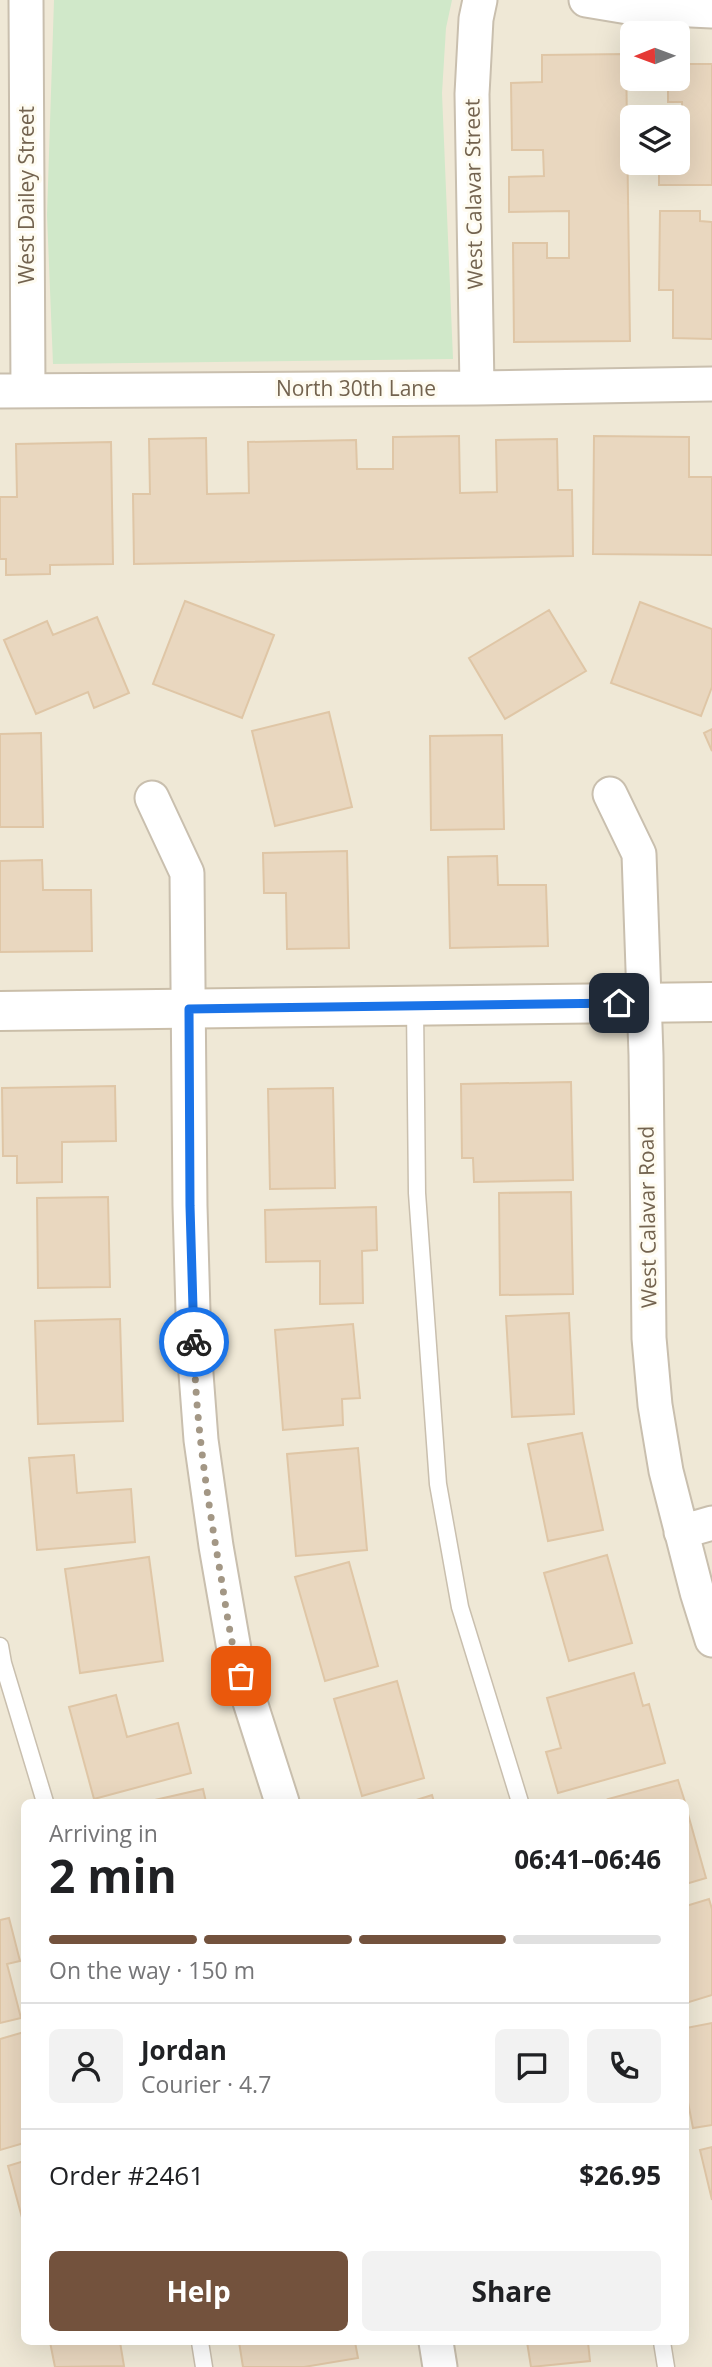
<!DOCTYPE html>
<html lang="en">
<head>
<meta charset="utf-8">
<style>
  body { margin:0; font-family:"Open Sans",sans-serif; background:#f2f2f2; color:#202124; height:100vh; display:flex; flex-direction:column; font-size:26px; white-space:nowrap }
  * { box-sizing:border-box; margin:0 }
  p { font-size:23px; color:#757577 }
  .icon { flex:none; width:38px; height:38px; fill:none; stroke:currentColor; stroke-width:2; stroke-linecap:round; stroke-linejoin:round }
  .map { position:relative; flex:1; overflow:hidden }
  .drawer { position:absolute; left:21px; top:1799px; width:668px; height:546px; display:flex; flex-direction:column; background:#fff; border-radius:10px; box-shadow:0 7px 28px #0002 }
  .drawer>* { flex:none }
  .needle { width:46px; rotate:269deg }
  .tools { position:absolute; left:620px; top:21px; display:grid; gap:14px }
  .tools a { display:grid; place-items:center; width:70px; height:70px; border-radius:10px; background:#fff; box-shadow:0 7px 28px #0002; font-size:35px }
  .pin { position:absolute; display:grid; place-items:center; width:60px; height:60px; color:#fff; margin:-30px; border-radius:14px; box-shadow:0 4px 10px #0006 }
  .courier { position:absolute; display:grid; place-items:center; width:70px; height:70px; margin:-35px; border:5px solid #1a73e8; border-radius:50%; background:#fff; color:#222; box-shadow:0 2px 9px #0007 }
  .summary em { font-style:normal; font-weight:700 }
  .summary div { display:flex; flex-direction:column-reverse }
  .summary { display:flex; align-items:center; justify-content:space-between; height:119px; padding:0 28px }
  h1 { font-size:46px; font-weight:700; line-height:52px }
  .bar { display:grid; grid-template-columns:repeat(4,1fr); gap:10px 7px; align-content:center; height:84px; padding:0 28px }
  .bar i { height:9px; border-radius:5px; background:#e0e0e0 }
  .bar .selected { background:#73523d }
  .bar p { grid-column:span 4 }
  .line { display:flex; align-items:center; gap:18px; padding:0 28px; border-top:2px solid #e0e0e0 }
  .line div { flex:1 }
  .round { display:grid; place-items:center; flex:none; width:74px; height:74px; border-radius:10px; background:#f2f2f2 }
  .primary-button { display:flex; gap:14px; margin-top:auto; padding:14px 28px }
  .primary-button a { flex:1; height:80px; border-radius:10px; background:#73523d; color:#fff; font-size:28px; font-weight:700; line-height:80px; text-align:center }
  .primary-button a+a { background:#f2f2f2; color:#202124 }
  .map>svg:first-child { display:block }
  .residential { fill:#efe8d6; fill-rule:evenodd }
  .green { fill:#d0e8c9 }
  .building { fill:#e9d7bf; stroke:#dfc6a6; stroke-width:2 }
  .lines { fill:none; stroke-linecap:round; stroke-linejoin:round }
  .lane-casing { stroke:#c9bfae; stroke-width:19 }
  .street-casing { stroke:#c9bfae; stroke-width:37 }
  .secondary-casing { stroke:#cabea9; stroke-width:42 }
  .lane { stroke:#fff; stroke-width:16 }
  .street { stroke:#fff; stroke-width:33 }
  .secondary { stroke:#fff; stroke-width:38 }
  .done { stroke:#a39785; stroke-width:7; stroke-dasharray:0 12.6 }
  .route { stroke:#1a73e8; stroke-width:9 }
  .labels { text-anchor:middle; stroke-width:6; stroke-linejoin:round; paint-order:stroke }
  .street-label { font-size:21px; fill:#73634f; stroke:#fefbf0 }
</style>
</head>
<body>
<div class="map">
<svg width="712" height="2367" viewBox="0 0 712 2367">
  <rect width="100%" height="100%" fill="#fbf7ea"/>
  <path class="residential" d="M0 0H712V2367H0ZM632 33H677V79H632ZM632 117H677V163H632ZM24 1802H686V2342H24Z"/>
  <path class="green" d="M54 0H452L446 28 442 93 453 359 53 364 47 215Z"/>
  <path class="building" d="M626 54 630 341 514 342 513 243H547V258H569V211L509 212V177L544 176 543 150H512L511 83 542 82V55Z
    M677 64H712V185H659V163H677V120H683L682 102H668V79H677Z
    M660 211H700V221L712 222V339L673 338V290H659Z
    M459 436 460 493 497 492 496 440 557 439 558 490H572L573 556 134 564 133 494H150L149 439 206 438 207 494 249 493 248 442 356 440 357 469H393V437Z
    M594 436 689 437V477H712V555L593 554Z
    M111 442 113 564 50 565V574L6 575V559H0V497H17L16 444Z
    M185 601 274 635 242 718 153 684Z
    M640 602 712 629V687L701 716 611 683Z
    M549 610 586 671 505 719 469 658Z
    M97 617 129 693 94 708 88 692 36 714 4 640 47 621 53 635Z
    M329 712 352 807 275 826 252 731Z
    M712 729V751L704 733Z
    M41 733 43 827H0V734Z
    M502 735 504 829 431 830 430 736Z
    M347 851 349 948 287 949 286 893H264L263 853Z
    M497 856 498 885H546L548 946 450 948 448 857Z
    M42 860 43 890H91L92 951 0 952V861Z
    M571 1082 573 1180 474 1182 473 1158H462L461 1084Z
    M115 1086 116 1141 62 1142V1182L17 1183V1156H3L2 1088Z
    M333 1088 335 1188 270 1189 268 1089Z
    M571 1192 573 1294 500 1295 499 1193Z
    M108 1197 110 1287 38 1288 37 1198Z
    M376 1207 377 1250 362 1251 363 1303 320 1304V1261L266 1262 265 1210Z
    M569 1313 574 1414 512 1417 506 1316Z
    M120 1319 123 1421 38 1424 35 1321Z
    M353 1324 360 1398 342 1399 343 1425 283 1430 275 1330Z
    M582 1433 603 1530 548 1541 528 1444Z
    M358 1448 367 1550 296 1556 287 1454Z
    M74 1455 77 1493 131 1489 135 1542 37 1550 29 1458Z
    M607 1555 632 1643 569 1661 544 1573Z
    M149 1557 163 1661 80 1673 65 1569Z
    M349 1562 378 1666 325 1681 295 1577Z
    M634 1673 643 1706 649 1704 665 1763 558 1793 546 1752 561 1748 547 1698Z
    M397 1681 424 1778 362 1796 334 1699Z
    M116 1695 127 1737 178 1723 191 1773 94 1799 69 1707Z
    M678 1780 685 1802H610L608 1799Z
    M203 1789 206 1802H146Z
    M432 1795 434 1802H410Z
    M686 1807 706 1878 686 1884Z
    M709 1899 712 1909V1995L686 2003V1906Z
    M9 1918 20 1961 7 1964 21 2018 0 2023V1920Z
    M712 2023V2125L693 2128 686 2092V2028Z
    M24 2032V2143L0 2150V2039Z
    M712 2147V2200L700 2150Z
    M24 2161V2225L8 2166Z
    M50 2342H120L124 2366 55 2367Z
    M239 2342H355L358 2358 304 2367H243Z
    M527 2342H588L590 2361 531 2367Z"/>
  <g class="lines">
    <defs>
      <path id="lane" d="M415 1007 417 1193 438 1484 460 1607 520 1802
        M0 1646 3 1663 45 1802
        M200 2342 204 2367
        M662 2342 666 2367"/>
      <path id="street" d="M26 0 28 391
        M586 0 628 7 712 11
        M477 388 472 94 476 19 480 0
        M0 391 477 388 712 384
        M610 794 639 854 646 1055 649 1338 655 1405 666 1471 697 1592 712 1640
        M152 798 187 873 190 1206 194 1347 201 1440 216 1546 235 1655 282 1802
        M681 1532 712 1523
        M436 2342 440 2367"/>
      <path id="secondary" d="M0 1011 712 1002"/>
    </defs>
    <use href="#lane" class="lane-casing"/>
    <use href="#street" class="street-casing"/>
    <use href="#secondary" class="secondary-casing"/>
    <use href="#lane" class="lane"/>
    <use href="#street" class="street"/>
    <use href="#secondary" class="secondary"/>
  </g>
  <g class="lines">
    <path class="done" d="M194 1342C195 1418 207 1496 220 1571 226 1606 230 1642 241 1676"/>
    <path class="route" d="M194 1342 190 1206 189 1009 619 1003"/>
  </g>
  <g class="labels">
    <g class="street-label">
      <text transform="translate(474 194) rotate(-91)" y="7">West Calavar Street</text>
      <text transform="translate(27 195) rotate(-90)" y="7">West Dailey Street</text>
      <text x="356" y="396">North 30th Lane</text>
      <text transform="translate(648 1217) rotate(-91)" y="7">West Calavar Road</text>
    </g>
  </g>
</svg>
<div class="tools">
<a><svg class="needle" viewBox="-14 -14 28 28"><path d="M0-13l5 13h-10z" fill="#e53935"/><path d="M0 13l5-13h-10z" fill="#757577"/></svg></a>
<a><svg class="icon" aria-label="layers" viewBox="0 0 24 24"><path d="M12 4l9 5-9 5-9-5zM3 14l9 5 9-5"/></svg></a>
</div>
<div class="pin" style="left:241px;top:1676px;background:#ea580c"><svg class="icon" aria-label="bag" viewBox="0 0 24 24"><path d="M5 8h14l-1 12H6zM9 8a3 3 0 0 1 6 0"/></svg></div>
<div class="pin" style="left:619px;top:1003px;background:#1f2937"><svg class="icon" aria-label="home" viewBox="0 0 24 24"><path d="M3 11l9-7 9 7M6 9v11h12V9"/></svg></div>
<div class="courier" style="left:194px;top:1342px"><svg class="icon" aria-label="bike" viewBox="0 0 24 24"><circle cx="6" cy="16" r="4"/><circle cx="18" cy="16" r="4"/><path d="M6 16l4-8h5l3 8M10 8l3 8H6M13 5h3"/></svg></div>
<section class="drawer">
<div class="summary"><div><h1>2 min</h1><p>Arriving in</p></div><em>06:41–06:46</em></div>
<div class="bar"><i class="selected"></i><i class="selected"></i><i class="selected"></i><i></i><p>On the way · 150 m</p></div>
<div class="line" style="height:126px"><a class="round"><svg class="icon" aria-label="person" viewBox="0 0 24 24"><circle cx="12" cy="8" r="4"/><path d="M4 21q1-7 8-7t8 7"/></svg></a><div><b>Jordan</b><p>Courier · 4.7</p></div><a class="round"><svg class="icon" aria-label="chat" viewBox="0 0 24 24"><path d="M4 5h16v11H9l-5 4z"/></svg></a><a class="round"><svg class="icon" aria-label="phone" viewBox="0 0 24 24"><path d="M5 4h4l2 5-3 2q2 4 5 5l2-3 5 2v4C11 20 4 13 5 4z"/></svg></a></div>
<div class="line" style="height:91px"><div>Order #2461</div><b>$26.95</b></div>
<div class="primary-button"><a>Help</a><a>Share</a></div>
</section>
</div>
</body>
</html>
